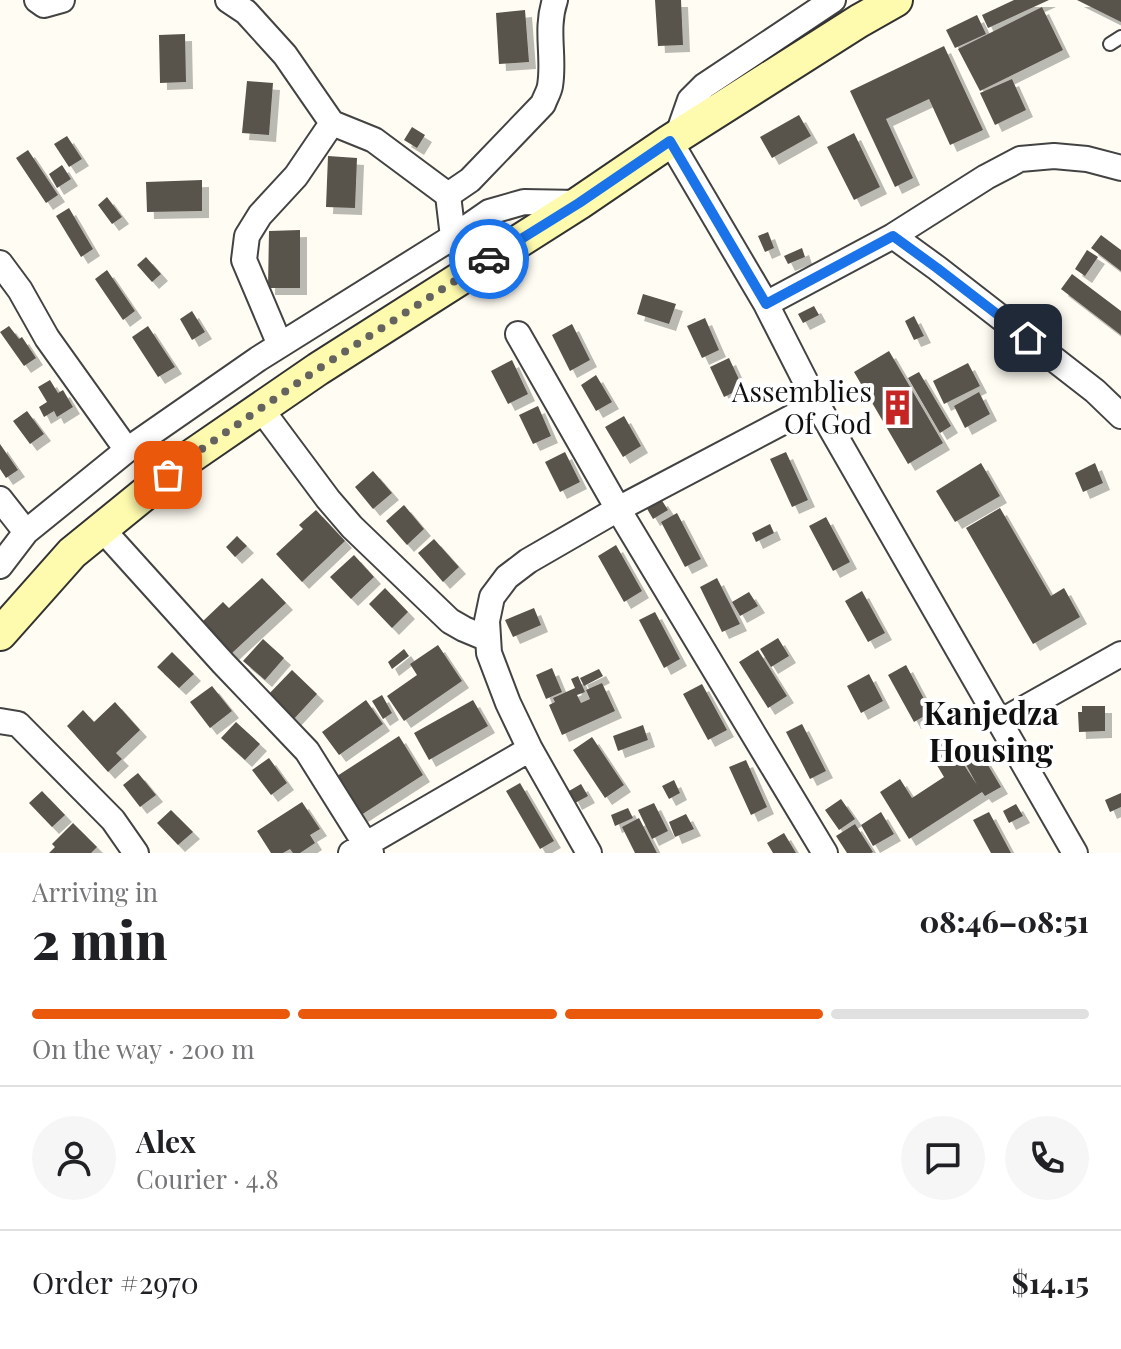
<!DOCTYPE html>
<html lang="en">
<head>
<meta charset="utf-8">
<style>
  body { margin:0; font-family:"Playfair Display",serif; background:#f6f6f6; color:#202124; height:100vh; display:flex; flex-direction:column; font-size:30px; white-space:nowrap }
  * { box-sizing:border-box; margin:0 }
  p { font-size:26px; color:#757577 }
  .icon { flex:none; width:44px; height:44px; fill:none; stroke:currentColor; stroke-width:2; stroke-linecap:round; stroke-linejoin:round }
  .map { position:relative; height:853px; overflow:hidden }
  .sheet { display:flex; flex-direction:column; background:#fff; flex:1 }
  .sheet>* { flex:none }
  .pin { position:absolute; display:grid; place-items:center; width:68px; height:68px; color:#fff; margin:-34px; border-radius:16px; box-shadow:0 4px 12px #0006 }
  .courier { position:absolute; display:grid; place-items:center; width:80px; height:80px; margin:-40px; border:6px solid #1a73e8; border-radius:50%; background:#fff; color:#222; box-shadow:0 2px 10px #0007 }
  .head em { font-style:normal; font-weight:800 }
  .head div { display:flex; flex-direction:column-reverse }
  .head { display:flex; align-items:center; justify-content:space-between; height:136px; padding:0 32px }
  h1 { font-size:52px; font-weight:800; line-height:60px }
  .bar { display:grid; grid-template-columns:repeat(4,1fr); gap:12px 8px; align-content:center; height:96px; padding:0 32px }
  .bar i { height:10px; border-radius:6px; background:#e0e0e0 }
  .bar .selected { background:#ea580c }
  .bar p { grid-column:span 4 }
  .line { display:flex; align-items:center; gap:20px; padding:0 32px; border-top:2px solid #e0e0e0 }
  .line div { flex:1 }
  .round { display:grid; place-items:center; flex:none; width:84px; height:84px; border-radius:42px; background:#f6f6f6 }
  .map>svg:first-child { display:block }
  .building { fill:#59524c; filter:url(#shadow) }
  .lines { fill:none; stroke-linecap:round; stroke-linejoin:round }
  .service-casing { stroke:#434343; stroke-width:16 }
  .minor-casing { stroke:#434343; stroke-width:28 }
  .secondary-casing { stroke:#323232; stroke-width:36 }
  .service { stroke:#fff; stroke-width:12 }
  .minor { stroke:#fff; stroke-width:24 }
  .secondary { stroke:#fffbae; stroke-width:32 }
  .done { stroke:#64635f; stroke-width:8; stroke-dasharray:0 14.4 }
  .route { stroke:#1a73e8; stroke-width:10 }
  .labels { text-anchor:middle; stroke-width:8; stroke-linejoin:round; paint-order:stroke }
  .poi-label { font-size:28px; fill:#101010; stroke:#fff; text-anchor:end }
  .quarter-label { font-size:32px; font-weight:bold; fill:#101010; stroke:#fff }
</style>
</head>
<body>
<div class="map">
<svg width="1121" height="853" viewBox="0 0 1121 853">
  <defs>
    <filter id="shadow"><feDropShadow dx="7" dy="7" stdDeviation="0" flood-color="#0004"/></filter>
  </defs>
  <rect width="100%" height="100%" fill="#fffdf3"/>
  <path class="building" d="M655 0H681L683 45 658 46Z
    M1014 0H1049L988 28 982 15Z
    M1077 0H1121V22Z
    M1042 7 1063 50 980 91 958 49Z
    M525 10 529 62 499 64 496 13Z
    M977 15 986 34 955 48 946 30Z
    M185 34 186 82 160 83 159 35Z
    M944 46 983 130 950 145 929 99 886 119 913 178 895 187 850 91Z
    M1012 79 1026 110 995 125 980 93Z
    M247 81 273 83 269 135 242 133Z
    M799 115 811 136 772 158 760 137Z
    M412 127 425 135 417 148 404 140Z
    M854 133 880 187 854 200 827 147Z
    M67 136 82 159 69 167 54 144Z
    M28 150 58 195 46 203 16 158Z
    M328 156 357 158 355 208 326 207Z
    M62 165 71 179 57 188 49 174Z
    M202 180V211L147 212 146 182Z
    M107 197 122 217 112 224 98 205Z
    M69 208 93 249 81 257 56 216Z
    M300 230V288H268L269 231Z
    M768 232 774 248 765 252 758 236Z
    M1101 235 1121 250V271L1091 248Z
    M802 248 805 257 788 264 784 256Z
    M1087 250 1098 257 1085 276 1075 269Z
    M146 257 161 274 152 282 137 265Z
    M107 270 135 311 123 320 95 279Z
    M1072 274 1121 311V335L1061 289Z
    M643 294 676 304 669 324 637 314Z
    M814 306 819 315 803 323 798 314Z
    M192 311 205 332 192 340 180 319Z
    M914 316 924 336 914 340 905 321Z
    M705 318 719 350 702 358 687 326Z
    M572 324 590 360 570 371 552 335Z
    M9 326 19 339 22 337 36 358 24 366 0 332Z
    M148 326 175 367 158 377 132 337Z
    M889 351 943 443 908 464 854 372Z
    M729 358 743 388 724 397 710 367Z
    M512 360 528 394 508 404 491 371Z
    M968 363 980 386 944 404 933 381Z
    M919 372 951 426 940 433 908 378Z
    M596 375 612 402 596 411 581 385Z
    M50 380 58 393 63 390 73 407 57 417 54 411 44 417 39 407 47 402 38 387Z
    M979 392 990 414 965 428 954 406Z
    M538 406 551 436 533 444 519 415Z
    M27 411 44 434 30 444 13 421Z
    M624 416 641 446 623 457 605 427Z
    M0 444 18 470 6 478 0 469Z
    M565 452 580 482 560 492 545 462Z
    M786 452 808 500 792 507 770 459Z
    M981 463 1000 496 955 522 936 491Z
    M1095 463 1103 483 1083 492 1075 473Z
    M373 471 392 493 373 509 355 487Z
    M661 499 668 510 653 519 646 507Z
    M404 505 424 529 407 545 386 521Z
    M1000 508 1051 596 1064 588 1080 617 1033 644 966 528Z
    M316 510 345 541 302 582 276 554 303 529 299 525Z
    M677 513 701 559 685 567 661 522Z
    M826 517 850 562 833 571 809 526Z
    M770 524 774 533 756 542 752 533Z
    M237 536 247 546 235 557 226 547Z
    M434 539 459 567 443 582 418 553Z
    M616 545 642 591 624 602 598 556Z
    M354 555 374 577 351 599 330 577Z
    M262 578 286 603 232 653 202 622 223 602 229 608Z
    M717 578 740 624 722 632 700 587Z
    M385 588 408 612 392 628 369 604Z
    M862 591 885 633 868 642 845 601Z
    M749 592 758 606 740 616 732 602Z
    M534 608 541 625 513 637 505 620Z
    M655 612 680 659 664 668 639 620Z
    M778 638 789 656 771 667 760 649Z
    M263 639 284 658 265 680 243 661Z
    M438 645 462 681 404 721 387 696 417 675 410 664Z
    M404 649 409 656 392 669 388 662Z
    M758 650 787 696 768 708 739 662Z
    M172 652 194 674 179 688 157 667Z
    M906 665 931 712 914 722 888 675Z
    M552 668 562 692 546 699 536 675Z
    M599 669 603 676 584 686 580 678Z
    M292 670 317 694 292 721 266 697Z
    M869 674 883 701 861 713 847 686Z
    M578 676 585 692 577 695 581 703 590 699 586 690 602 683 615 711 562 735 549 705 555 702 553 698 575 688 571 679Z
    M702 684 727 730 708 740 683 694Z
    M212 686 232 711 210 728 190 702Z
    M382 695 392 713 383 719 372 701Z
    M366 700 383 724 339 755 322 732Z
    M473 700 488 726 429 760 414 733Z
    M115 702 140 730 116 753 122 759 108 772 67 726 83 710 94 722Z
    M1082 706H1105V731L1079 732 1078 712H1082Z
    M236 722 260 744 245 760 221 738Z
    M802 724 826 771 810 779 786 732Z
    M643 725 648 740 618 751 613 736Z
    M399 736 423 775 358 817 334 778Z
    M592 737 624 785 605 798 573 750Z
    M948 740 977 785 963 759 979 750 1001 787 985 796 982 792 909 839 880 792 900 779 912 798 944 777 929 752Z
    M269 758 287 783 271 795 252 770Z
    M746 760 767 807 751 815 729 767Z
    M138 773 156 795 140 807 123 785Z
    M674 780 680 793 669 799 662 786Z
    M520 783 554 841 540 849 506 791Z
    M581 784 588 796 575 803 569 791Z
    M42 791 65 815 52 827 29 803Z
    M1121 793V807L1110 812 1105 800Z
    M841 799 855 819 839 830 825 810Z
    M302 802 320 829 310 835 315 843 300 853H293L290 849 283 853H271L257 831Z
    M654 803 668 831 652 839 638 810Z
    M1016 804 1023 816 1009 823 1003 811Z
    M628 808 633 818 615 826 611 815Z
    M171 810 193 832 178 845 157 823Z
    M881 812 894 834 873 846 861 825Z
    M989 812 1011 853H991L973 820Z
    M686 814 694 829 675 837 669 822Z
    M639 818 657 853H635L622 827Z
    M73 823 97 847 91 853H49L55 847 52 844Z
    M855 824 873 852 871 853H847L836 836Z
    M784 833 796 853H773L767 843Z"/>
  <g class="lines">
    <defs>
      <path id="service" d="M1110 44 1121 37"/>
      <path id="minor" d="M37 0 44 5 62 0
        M228 0 246 12 285 55 332 123 374 140 448 195 453 237 473 269
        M677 137 690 100 704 86 833 0
        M670 141 766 304 817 404 1075 853
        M448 195 470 180 543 104C545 98 549 92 550 86 555 57 545 30 555 0
        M893 236 937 268 1095 391 1121 416
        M0 263 20 290 47 338 127 450
        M766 304 893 236 986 177 1020 159 1054 156 1087 159 1121 168
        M518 334 618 509 825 853
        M280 345 244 260 247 236 260 215 296 176 332 123
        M261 409 328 499 352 527 450 621 464 629 488 639
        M0 499 26 532
        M102 529 223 663 307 751 371 853
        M0 566 26 532 127 450 258 359 453 237 489 212 524 202 579 203
        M0 721 18 724 113 820 136 853
        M1000 722 1121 654
        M351 853 530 749
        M589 853 530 749 508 703 489 653 487 621 492 597 507 577 528 561 618 509 817 404"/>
      <path id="secondary" d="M0 634 72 553 190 457 318 369 579 203 670 141 859 21 896 0"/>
    </defs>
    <use href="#service" class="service-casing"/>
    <use href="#minor" class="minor-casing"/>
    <use href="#secondary" class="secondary-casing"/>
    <use href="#service" class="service"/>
    <use href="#minor" class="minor"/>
    <use href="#secondary" class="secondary"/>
  </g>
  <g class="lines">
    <path class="done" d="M168 475 190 457 318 369 489 259"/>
    <path class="route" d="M489 259 579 203 670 141 766 304 893 236 937 268 1028 338"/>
  </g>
  <defs>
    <symbol id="building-bare" viewBox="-9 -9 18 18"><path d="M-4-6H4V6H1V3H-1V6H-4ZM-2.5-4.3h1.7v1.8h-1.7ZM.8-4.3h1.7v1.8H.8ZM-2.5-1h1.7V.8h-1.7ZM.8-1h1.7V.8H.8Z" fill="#c52523" stroke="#fff" stroke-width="2.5" paint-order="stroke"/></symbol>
  </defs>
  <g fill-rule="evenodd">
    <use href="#building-bare" x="872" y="382" width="51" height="51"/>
  </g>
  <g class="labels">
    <g class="poi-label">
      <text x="872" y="402">Assemblies<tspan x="872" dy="32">Of God</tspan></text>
    </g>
    <g class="quarter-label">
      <text x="991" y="725">Kanjedza<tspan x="991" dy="37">Housing</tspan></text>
    </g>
  </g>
</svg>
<div class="pin" style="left:168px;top:475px;background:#ea580c"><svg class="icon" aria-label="bag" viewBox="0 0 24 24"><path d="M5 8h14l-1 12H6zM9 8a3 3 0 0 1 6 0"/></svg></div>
<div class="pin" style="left:1028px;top:338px;background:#1f2937"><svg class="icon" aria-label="home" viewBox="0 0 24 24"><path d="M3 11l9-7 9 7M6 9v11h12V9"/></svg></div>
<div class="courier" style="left:489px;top:259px"><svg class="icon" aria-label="car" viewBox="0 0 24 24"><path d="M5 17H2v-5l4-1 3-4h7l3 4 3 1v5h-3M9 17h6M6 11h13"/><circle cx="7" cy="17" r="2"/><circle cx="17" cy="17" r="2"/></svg></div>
</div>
<section class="sheet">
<div class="head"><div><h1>2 min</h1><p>Arriving in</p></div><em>08:46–08:51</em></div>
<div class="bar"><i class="selected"></i><i class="selected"></i><i class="selected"></i><i></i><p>On the way · 200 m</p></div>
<div class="line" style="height:144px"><a class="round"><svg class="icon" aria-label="person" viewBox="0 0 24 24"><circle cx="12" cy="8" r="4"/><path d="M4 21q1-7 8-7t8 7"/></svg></a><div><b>Alex</b><p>Courier · 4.8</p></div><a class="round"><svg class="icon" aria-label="chat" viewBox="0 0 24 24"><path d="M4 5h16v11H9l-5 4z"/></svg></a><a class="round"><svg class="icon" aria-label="phone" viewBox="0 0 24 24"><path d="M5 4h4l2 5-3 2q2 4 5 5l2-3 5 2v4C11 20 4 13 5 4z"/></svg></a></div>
<div class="line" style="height:104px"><div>Order #2970</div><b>$14.15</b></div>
</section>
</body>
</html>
